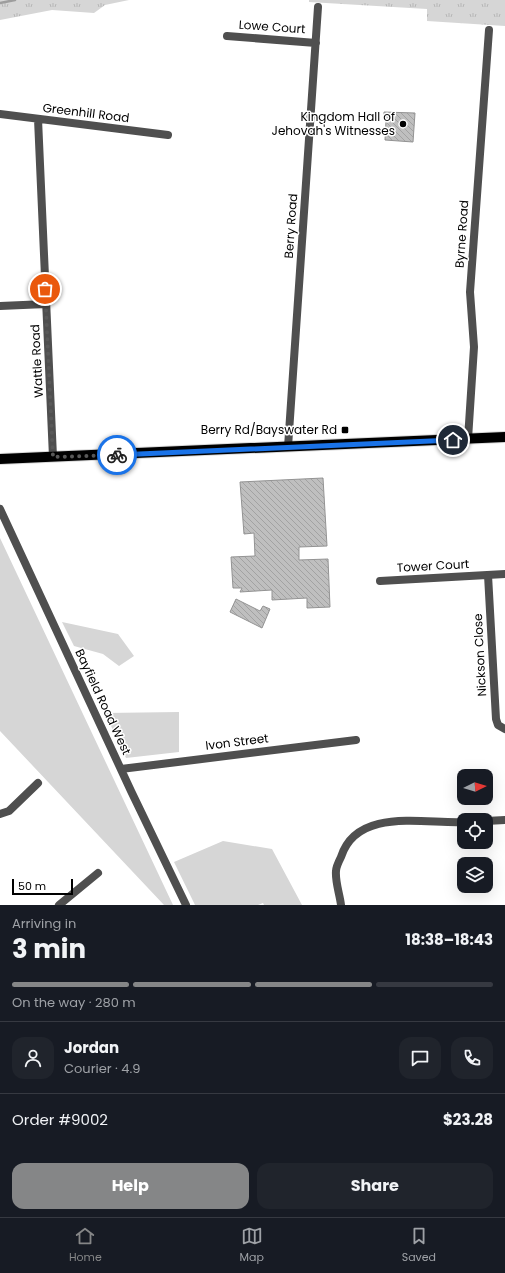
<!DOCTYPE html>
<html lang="en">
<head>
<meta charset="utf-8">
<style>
  body { margin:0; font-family:Poppins,sans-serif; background:#20242c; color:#f1f3f6; height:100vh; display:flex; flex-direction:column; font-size:15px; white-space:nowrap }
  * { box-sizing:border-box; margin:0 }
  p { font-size:13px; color:#9ea1a6 }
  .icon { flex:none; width:22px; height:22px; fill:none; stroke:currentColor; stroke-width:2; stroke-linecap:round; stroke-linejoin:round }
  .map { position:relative; height:905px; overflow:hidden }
  .sheet { display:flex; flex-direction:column; background:#171b24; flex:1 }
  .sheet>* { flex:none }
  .needle { width:26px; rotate:85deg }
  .tools { position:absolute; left:457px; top:769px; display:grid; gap:8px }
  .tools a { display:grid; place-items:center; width:36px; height:36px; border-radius:8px; background:#171b24; box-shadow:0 4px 16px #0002; font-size:20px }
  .scale { position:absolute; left:12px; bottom:10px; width:61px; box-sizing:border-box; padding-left:4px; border:2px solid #000; border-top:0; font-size:11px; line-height:14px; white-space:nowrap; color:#000; -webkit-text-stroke:3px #fff; paint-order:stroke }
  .pin { position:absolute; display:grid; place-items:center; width:34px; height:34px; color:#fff; margin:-17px; border:2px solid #fff; border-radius:50%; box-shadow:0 1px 4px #0007 }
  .courier { position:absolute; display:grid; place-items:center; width:40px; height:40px; margin:-20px; border:3px solid #1a73e8; border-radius:50%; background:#fff; color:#222; box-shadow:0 1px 5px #0007 }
  .overview em { font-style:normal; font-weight:700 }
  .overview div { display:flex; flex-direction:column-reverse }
  .overview { display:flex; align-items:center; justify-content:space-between; height:68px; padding:0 12px }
  h1 { font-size:26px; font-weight:700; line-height:30px }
  .bar { display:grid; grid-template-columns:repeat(4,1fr); gap:6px 4px; align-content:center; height:48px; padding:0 12px }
  .bar i { height:5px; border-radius:3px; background:#363941 }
  .bar .current { background:#858687 }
  .bar p { grid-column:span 4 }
  .line { display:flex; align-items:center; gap:10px; padding:0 12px; border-top:1px solid #363941 }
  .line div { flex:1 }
  .round { display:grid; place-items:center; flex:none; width:42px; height:42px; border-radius:12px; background:#20242c }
  .primary-button { display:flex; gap:8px; margin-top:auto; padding:8px 12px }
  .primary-button a { flex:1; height:46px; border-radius:12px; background:#858687; color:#fff; font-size:16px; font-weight:700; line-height:46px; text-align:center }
  .primary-button a+a { background:#20242c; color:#f1f3f6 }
  .tab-bar { display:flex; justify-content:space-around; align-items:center; height:56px; border-top:1px solid #363941; background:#171b24; font-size:11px; color:#9ea1a6 }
  .tab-bar a { display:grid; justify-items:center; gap:2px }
  .tab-bar .current { color:#858687 }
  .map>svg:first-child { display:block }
  .green { fill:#d6d6d6 }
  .park { fill:url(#park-tufts) }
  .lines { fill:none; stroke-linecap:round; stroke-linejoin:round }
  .stream { stroke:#9d9d9d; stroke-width:2.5 }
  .building { fill:url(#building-back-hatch); stroke:#939393 }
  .primary-casing { stroke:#dbdbdb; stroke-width:12 }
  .minor { stroke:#4f4f4f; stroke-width:8 }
  .primary { stroke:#000; stroke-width:10 }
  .done { stroke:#595959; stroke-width:4; stroke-dasharray:0 7.2 }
  .route { stroke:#1a73e8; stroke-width:5 }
  .poi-dot { fill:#000; stroke:#fff; stroke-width:1.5 }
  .labels { text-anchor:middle; stroke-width:3; stroke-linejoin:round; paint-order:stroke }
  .street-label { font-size:12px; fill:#000; stroke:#fff }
  .poi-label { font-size:12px; fill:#000; stroke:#fff; text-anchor:end }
</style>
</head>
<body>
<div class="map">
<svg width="505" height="905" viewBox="0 0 505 905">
  <defs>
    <pattern id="park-tufts" width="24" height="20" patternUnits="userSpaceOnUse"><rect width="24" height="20" fill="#d6d6d6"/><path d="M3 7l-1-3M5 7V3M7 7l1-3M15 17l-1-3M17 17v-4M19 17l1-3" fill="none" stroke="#b6b6b6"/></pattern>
    <pattern id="building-back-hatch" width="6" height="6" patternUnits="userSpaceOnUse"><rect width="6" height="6" fill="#bfbfbf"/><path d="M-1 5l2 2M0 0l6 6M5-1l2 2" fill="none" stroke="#a2a2a2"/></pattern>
  </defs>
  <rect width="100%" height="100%" fill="#fff"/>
  <path class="green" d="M0 538 173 905H164L0 731Z
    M62 622 118 634 134 656 119 666 103 654 74 646Z
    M179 712V752L126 758 105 713Z
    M223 841 272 849 302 905H264L263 903 258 905H195L174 862Z"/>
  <path class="park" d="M0 0H129L105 5 94 13 52 10 0 20Z
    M309 0H505V26L427 21V9L309 2Z"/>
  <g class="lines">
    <path class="stream" d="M0 3 15 0"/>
  </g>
  <path class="building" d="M384 112 415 113 413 142 385 140 386 120H384Z
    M323 478 327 546 299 547V560L328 559 330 607 307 608V598L272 600V590L240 592 242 588H233L231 557 255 556 254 533 244 534 240 482Z
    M236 599 260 611 263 606 270 609 262 628 230 612Z"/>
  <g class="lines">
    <defs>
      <path id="primary" d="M0 459 505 437"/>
    </defs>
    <use href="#primary" class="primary-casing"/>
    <path class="minor" d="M227 36 316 43
      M0 114 168 135
      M38 119 53 457
      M0 306 46 304
      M468 439 474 347 470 292 489 30
      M288 447 318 7
      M0 509 131 791 186 905
      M488 575 496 719 498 725 505 729
      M380 581 505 574
      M121 769 356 740
      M0 814 9 811 38 783
      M486 821 505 820
      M59 905 98 873
      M341 905C340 895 335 882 336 871 336 867 339 861 341 857 357 807 424 824 464 822"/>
    <use href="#primary" class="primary"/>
  </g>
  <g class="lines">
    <path class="done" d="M45 289 53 457 117 455"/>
    <path class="route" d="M117 455 453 440"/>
  </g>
  <g class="poi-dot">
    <circle cx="403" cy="124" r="4"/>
    <rect x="341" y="426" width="8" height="8" rx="2"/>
  </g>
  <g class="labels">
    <g class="street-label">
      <text transform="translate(272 27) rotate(4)" y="4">Lowe Court</text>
      <text transform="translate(86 113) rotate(7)" y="4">Greenhill Road</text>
      <text transform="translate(291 226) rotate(-86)" y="4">Berry Road</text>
      <text transform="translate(462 234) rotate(-86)" y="4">Byrne Road</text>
      <text transform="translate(37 361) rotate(-93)" y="4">Wattle Road</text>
      <text transform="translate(433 566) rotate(-3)" y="4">Tower Court</text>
      <text transform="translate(480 655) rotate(-93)" y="4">Nickson Close</text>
      <text transform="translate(103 702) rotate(65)" y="4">Bayfield Road West</text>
      <text transform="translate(237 742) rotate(-7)" y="4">Ivon Street</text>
    </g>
    <g class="poi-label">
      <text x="395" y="121">Kingdom Hall of<tspan x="395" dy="14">Jehovah's Witnesses</tspan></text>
      <text x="337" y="434">Berry Rd/Bayswater Rd</text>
    </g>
  </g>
</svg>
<div class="tools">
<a><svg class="needle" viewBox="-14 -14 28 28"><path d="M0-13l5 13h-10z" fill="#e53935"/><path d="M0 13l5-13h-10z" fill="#9ea1a6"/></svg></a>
<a><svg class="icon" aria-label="locate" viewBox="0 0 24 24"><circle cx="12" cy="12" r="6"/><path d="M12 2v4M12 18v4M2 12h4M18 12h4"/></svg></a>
<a><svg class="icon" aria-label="layers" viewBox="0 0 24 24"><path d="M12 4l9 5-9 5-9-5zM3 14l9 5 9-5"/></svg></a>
</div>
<div class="scale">50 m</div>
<div class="pin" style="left:45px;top:289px;background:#ea580c"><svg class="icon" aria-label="bag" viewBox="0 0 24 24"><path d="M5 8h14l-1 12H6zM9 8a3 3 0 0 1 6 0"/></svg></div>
<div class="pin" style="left:453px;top:440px;background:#1f2937"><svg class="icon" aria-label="home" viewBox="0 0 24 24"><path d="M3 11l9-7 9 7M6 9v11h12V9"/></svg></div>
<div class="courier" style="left:117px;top:455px"><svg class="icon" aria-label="bike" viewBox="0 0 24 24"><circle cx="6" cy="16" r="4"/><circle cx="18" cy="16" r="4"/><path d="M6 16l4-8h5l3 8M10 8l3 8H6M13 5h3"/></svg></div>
</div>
<section class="sheet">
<div class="overview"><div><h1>3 min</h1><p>Arriving in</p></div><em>18:38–18:43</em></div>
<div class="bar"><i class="current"></i><i class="current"></i><i class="current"></i><i></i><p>On the way · 280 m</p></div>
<div class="line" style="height:72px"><a class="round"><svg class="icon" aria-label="person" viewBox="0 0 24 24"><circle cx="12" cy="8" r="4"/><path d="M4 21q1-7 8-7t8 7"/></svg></a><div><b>Jordan</b><p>Courier · 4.9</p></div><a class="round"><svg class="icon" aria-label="chat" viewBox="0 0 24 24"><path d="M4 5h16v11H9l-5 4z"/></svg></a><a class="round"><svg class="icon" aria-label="phone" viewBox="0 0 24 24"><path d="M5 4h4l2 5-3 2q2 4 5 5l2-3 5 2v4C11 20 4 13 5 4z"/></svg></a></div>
<div class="line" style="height:52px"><div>Order #9002</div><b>$23.28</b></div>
<div class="primary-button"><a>Help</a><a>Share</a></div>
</section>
<nav class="tab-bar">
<a class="current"><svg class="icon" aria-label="home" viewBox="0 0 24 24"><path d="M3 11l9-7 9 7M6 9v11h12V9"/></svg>Home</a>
<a><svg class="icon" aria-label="map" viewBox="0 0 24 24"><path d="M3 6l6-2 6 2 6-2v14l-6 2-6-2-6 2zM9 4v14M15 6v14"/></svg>Map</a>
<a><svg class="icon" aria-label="saved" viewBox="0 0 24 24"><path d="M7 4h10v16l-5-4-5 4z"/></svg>Saved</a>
</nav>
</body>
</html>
